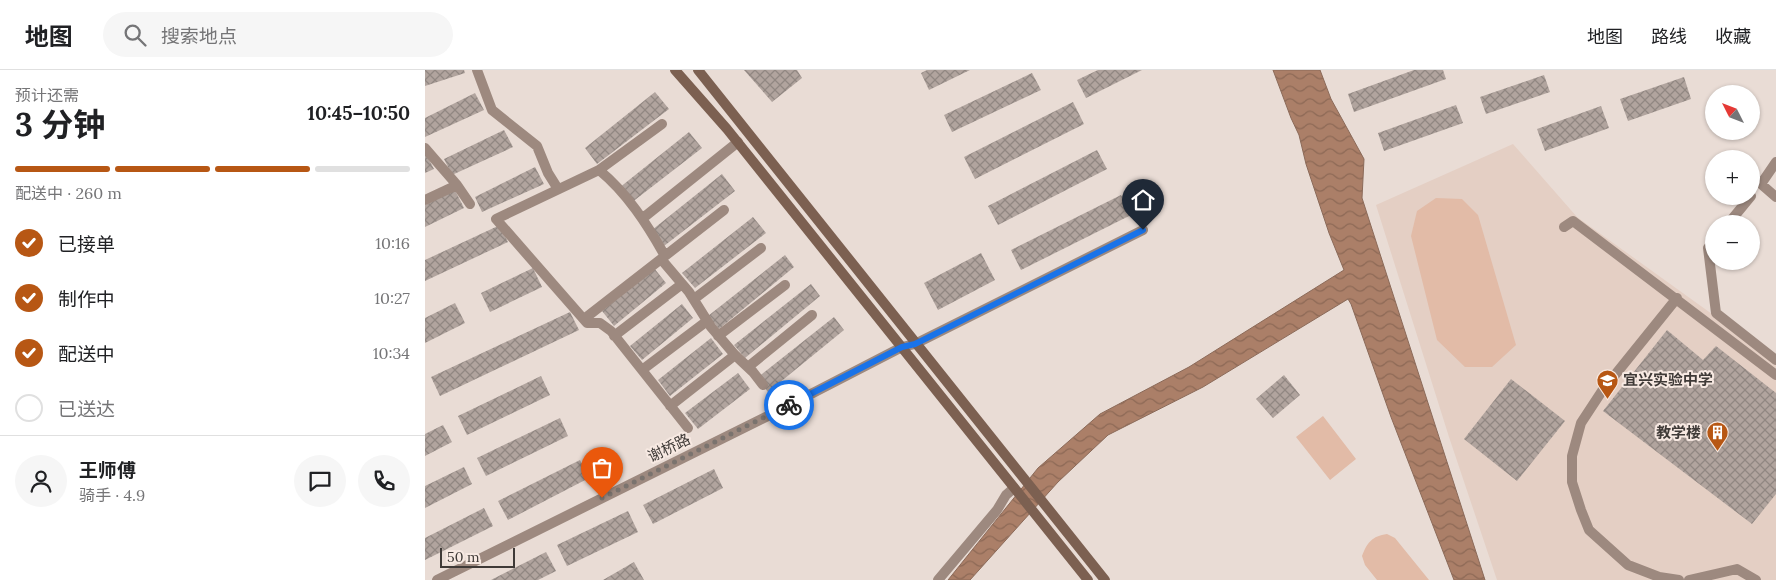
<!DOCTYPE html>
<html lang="zh">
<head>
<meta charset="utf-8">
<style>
  body { margin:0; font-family:Lora,"Noto Sans SC",serif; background:#f6f6f6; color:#202124; height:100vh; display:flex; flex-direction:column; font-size:19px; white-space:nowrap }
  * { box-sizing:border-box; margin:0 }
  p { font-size:16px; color:#757577 }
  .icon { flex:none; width:28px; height:28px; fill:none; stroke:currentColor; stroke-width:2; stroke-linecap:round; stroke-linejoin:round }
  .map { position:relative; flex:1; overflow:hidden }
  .panel { display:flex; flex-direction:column; background:#fff; width:425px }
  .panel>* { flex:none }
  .needle { width:32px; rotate:312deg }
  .fabs { position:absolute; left:1280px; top:15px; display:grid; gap:10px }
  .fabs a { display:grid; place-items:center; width:55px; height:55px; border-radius:50%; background:#fff; box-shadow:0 1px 4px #0004; font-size:25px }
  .scale { position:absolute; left:15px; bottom:12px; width:75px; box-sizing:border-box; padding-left:5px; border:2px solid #3f3a37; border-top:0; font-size:14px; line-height:18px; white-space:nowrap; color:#3f3a37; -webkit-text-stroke:4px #f7e9e2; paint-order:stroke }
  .pin { position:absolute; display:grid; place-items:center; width:42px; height:42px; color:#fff; margin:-51px -21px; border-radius:50% 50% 50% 0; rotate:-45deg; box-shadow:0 0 5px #0007 }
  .pin .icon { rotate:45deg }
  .courier { position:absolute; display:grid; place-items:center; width:50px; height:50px; margin:-25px; border:4px solid #1a73e8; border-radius:50%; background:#fff; color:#222; box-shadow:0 1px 6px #0007 }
  .headline em { font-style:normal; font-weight:700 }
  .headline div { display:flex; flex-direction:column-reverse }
  .headline { display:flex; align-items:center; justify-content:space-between; height:85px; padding:0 15px }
  h1 { font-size:32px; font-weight:700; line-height:38px }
  .bar { display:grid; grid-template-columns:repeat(4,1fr); gap:8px 5px; align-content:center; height:60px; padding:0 15px }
  .bar i { height:6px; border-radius:4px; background:#e0e0e0 }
  .bar .current { background:#b75714 }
  .bar p { grid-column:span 4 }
  .line { display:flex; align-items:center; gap:12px; padding:0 15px; border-top:1px solid #e0e0e0 }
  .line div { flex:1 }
  .round { display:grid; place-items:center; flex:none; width:52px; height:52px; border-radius:26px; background:#f6f6f6 }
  ol { padding:0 15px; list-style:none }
  li { display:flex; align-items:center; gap:15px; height:55px }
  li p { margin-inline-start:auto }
  li .icon { padding:5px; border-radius:50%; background:#b75714; color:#fff; stroke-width:4 }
  li:last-child { color:#757577 }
  li i { width:28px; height:28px; border:2px solid #e0e0e0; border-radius:50% }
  header { display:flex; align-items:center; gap:30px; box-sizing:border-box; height:70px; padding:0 25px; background:#fff; border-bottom:1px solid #e0e0e0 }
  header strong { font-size:24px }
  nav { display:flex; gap:28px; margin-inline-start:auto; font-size:18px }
  .search { width:350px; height:45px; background:#f6f6f6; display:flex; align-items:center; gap:12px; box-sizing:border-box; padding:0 18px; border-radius:28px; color:#757577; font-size:19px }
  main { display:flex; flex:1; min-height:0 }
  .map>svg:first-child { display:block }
  .built { fill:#e4cfc4 }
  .grass { fill:#e2bba7 }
  .water { fill:url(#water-waves); stroke:#8b6a59 }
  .building { fill:url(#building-cross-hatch) }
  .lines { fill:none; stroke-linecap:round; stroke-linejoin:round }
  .minor { stroke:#9d897f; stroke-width:10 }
  .tertiary { stroke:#9d897f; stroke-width:10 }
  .secondary { stroke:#7c6051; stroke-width:10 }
  .done { stroke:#7a736e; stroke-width:5; stroke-dasharray:0 9 }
  .route { stroke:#1a73e8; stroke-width:6 }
  .labels { text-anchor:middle; stroke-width:4; stroke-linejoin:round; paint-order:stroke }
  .poi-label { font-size:15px; font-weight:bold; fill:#3f3a37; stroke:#f7e9e2; text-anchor:start }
  .street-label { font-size:15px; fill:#3f3a37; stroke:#f7e9e2 }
</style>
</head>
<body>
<header>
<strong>地图</strong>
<div class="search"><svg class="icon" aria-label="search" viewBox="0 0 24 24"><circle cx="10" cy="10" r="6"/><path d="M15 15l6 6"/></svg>搜索地点</div>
<nav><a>地图</a><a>路线</a><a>收藏</a></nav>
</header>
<main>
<section class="panel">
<div class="headline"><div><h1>3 分钟</h1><p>预计还需</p></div><em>10:45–10:50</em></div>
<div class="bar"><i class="current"></i><i class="current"></i><i class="current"></i><i></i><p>配送中 · 260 m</p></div>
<ol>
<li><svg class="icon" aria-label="check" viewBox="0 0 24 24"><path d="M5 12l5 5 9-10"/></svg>已接单<p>10:16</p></li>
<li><svg class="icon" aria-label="check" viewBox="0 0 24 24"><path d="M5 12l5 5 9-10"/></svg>制作中<p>10:27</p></li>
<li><svg class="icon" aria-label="check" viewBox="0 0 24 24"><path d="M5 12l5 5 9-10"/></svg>配送中<p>10:34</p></li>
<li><i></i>已送达</li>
</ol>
<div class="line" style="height:90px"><a class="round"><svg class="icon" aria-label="person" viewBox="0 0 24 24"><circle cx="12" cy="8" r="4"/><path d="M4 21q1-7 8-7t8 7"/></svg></a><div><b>王师傅</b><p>骑手 · 4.9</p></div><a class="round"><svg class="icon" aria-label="chat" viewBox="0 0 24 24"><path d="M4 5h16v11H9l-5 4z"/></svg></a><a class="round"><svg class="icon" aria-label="phone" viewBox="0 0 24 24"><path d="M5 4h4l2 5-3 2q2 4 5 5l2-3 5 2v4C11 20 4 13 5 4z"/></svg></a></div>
</section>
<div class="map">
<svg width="1351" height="510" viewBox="0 0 1351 510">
  <defs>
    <pattern id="water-waves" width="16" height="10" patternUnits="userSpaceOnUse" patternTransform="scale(1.25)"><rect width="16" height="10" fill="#ab7f68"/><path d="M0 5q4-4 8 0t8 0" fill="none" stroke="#8d6956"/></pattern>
    <pattern id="building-cross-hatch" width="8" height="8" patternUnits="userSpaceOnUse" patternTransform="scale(1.25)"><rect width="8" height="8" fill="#b1a49e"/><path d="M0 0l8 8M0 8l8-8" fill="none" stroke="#918782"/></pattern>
  </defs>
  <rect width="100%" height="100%" fill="#e9dcd5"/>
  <path class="built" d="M1088 74 1152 147 1351 290V510H1072L1024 367 951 135Z"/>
  <path class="grass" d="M1011 128 1037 129 1053 145 1091 275 1067 297H1040L1012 270 986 166 992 141Z
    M898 346 931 389 905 410 871 367Z
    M962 464 970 468 1004 510H952L940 495 937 486C942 473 947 466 962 464Z"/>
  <path class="water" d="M848 0H895L906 29 939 89 937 128 1060 510H1029L966 347 926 234 923 229 778 317 683 365 633 412 545 510H523L613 398 675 344 764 297 919 200 904 163 881 94 874 65 866 48Z"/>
  <path class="building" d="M0 0H39L40 3 0 16Z
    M319 0H372L377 8 347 32Z
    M502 0H545L504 20 496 3Z
    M673 0H717L661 28 652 10Z
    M989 0H1018L1021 9 929 42 923 24Z
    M607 3 616 20 527 62 519 45Z
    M1119 5 1125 22 1061 44 1055 27Z
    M1259 7 1266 29 1203 51 1195 29Z
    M230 22 244 39 172 94 160 78Z
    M50 23 59 40 0 67V48Z
    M648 32 659 54 550 109 539 87Z
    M1031 35 1038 53 959 81 953 63Z
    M1176 36 1184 58 1120 81 1112 59Z
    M79 60 88 77 27 105 19 89Z
    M264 62 277 78 206 133 194 118Z
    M672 80 682 99 573 155 563 136Z
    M0 82 9 99 0 103Z
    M110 97 119 114 57 142 50 127Z
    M297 104 310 121 239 176 227 160Z
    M30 120 39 138 0 157V135Z
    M696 125 706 145 596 200 586 180Z
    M328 147 341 163 270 218 257 203Z
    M75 155 83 172 0 211V190Z
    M556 183 570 210 513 240 499 213Z
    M360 185 369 197 294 259 283 246Z
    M108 198 117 217 65 242 56 223Z
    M229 198 241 213 189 256 177 241Z
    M386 214 395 226 320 288 309 275Z
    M30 233 40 253 0 273V248Z
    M257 234 268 248 217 290 205 276Z
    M145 242 154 260 15 326 6 307Z
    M409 247 419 260 343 322 332 308Z
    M1242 260 1278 290 1291 276 1351 323V424L1327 454 1178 341Z
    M286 268 298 284 245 326 233 310Z
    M313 303 325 319 273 359 260 343Z
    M859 305 875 325 848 348 831 329Z
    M116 306 125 325 42 365 33 346Z
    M1086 309 1140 351 1092 411 1039 369Z
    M135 348 143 366 61 406 52 388Z
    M18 355 27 372 0 386V364Z
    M155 390 164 408 83 450 73 431Z
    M39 397 47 414 0 438V416Z
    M289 399 298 418 228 454 218 435Z
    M59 438 68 456 0 490V468Z
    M203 441 213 462 142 496 132 475Z
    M121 482 131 501 113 510H66Z
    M209 492 219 510H178Z"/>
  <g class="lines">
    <path class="minor" d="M52 0 67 40 112 76 123 103 133 119
      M0 78 32 115 0 130
      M1351 92 1336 114 1351 127
      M174 100 237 54
      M32 115 45 134
      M218 148 313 72
      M1303 154 1326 126
      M1139 157 1148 151 1351 305
      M1289 171 1283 178 1291 243 1351 290
      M240 186C222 154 202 123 174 100L71 149 162 253H175L186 261 263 358
      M236 189 264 222 286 257 310 285 328 302 338 315
      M1252 228 1177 321 1156 353 1147 386V412L1156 440 1164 460 1203 495 1234 507 1254 510
      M269 229 336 178
      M159 249 299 140
      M189 266 257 214
      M293 266 360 215
      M490 274 718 160
      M323 297 387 245
      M217 300 282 251
      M245 336 310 285
      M513 510 572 440 581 425 589 418
      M1264 510 1312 499 1331 510"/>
    <path class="tertiary" d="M12 510 353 341 477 277 490 274"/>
    <path class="secondary" d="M250 0 302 59 663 510
      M273 0 680 510"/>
  </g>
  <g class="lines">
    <path class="done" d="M177 428 364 335"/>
    <path class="route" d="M364 335 477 277 490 274 718 160"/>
  </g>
  <defs>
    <symbol id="school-pin" viewBox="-11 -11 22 30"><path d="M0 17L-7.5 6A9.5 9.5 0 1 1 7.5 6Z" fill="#b75714" stroke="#f7e9e2"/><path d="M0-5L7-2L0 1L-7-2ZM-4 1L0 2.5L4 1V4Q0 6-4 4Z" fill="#fff"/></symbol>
    <symbol id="building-pin" viewBox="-11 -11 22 30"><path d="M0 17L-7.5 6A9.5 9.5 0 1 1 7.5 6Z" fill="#b75714" stroke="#f7e9e2"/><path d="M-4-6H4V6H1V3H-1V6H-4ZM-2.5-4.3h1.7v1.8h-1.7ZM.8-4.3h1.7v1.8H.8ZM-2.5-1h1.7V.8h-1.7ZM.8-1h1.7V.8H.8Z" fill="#fff"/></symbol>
  </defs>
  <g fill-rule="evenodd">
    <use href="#school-pin" x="1170" y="298" width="25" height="34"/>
    <use href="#building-pin" x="1280" y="350" width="25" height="34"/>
  </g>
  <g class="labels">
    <g class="poi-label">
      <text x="1198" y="315">宜兴实验中学</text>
      <text x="1276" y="368" text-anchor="end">教学楼</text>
    </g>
    <g class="street-label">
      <text transform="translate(244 378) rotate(-26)" y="5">谢桥路</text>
    </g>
  </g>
</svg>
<div class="fabs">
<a><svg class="needle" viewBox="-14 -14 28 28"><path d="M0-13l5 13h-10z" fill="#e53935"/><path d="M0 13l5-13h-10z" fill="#757577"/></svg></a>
<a>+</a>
<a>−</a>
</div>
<div class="scale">50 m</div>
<div class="pin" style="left:177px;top:428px;background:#ea580c"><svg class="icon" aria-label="bag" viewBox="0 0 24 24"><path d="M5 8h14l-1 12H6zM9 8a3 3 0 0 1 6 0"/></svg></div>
<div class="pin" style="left:718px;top:160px;background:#1f2937"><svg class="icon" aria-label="home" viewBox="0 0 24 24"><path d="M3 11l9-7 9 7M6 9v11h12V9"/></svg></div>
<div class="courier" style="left:364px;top:335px"><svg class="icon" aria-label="bike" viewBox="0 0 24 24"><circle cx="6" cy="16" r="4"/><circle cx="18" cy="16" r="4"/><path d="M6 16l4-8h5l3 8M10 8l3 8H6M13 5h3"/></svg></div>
</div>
</main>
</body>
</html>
